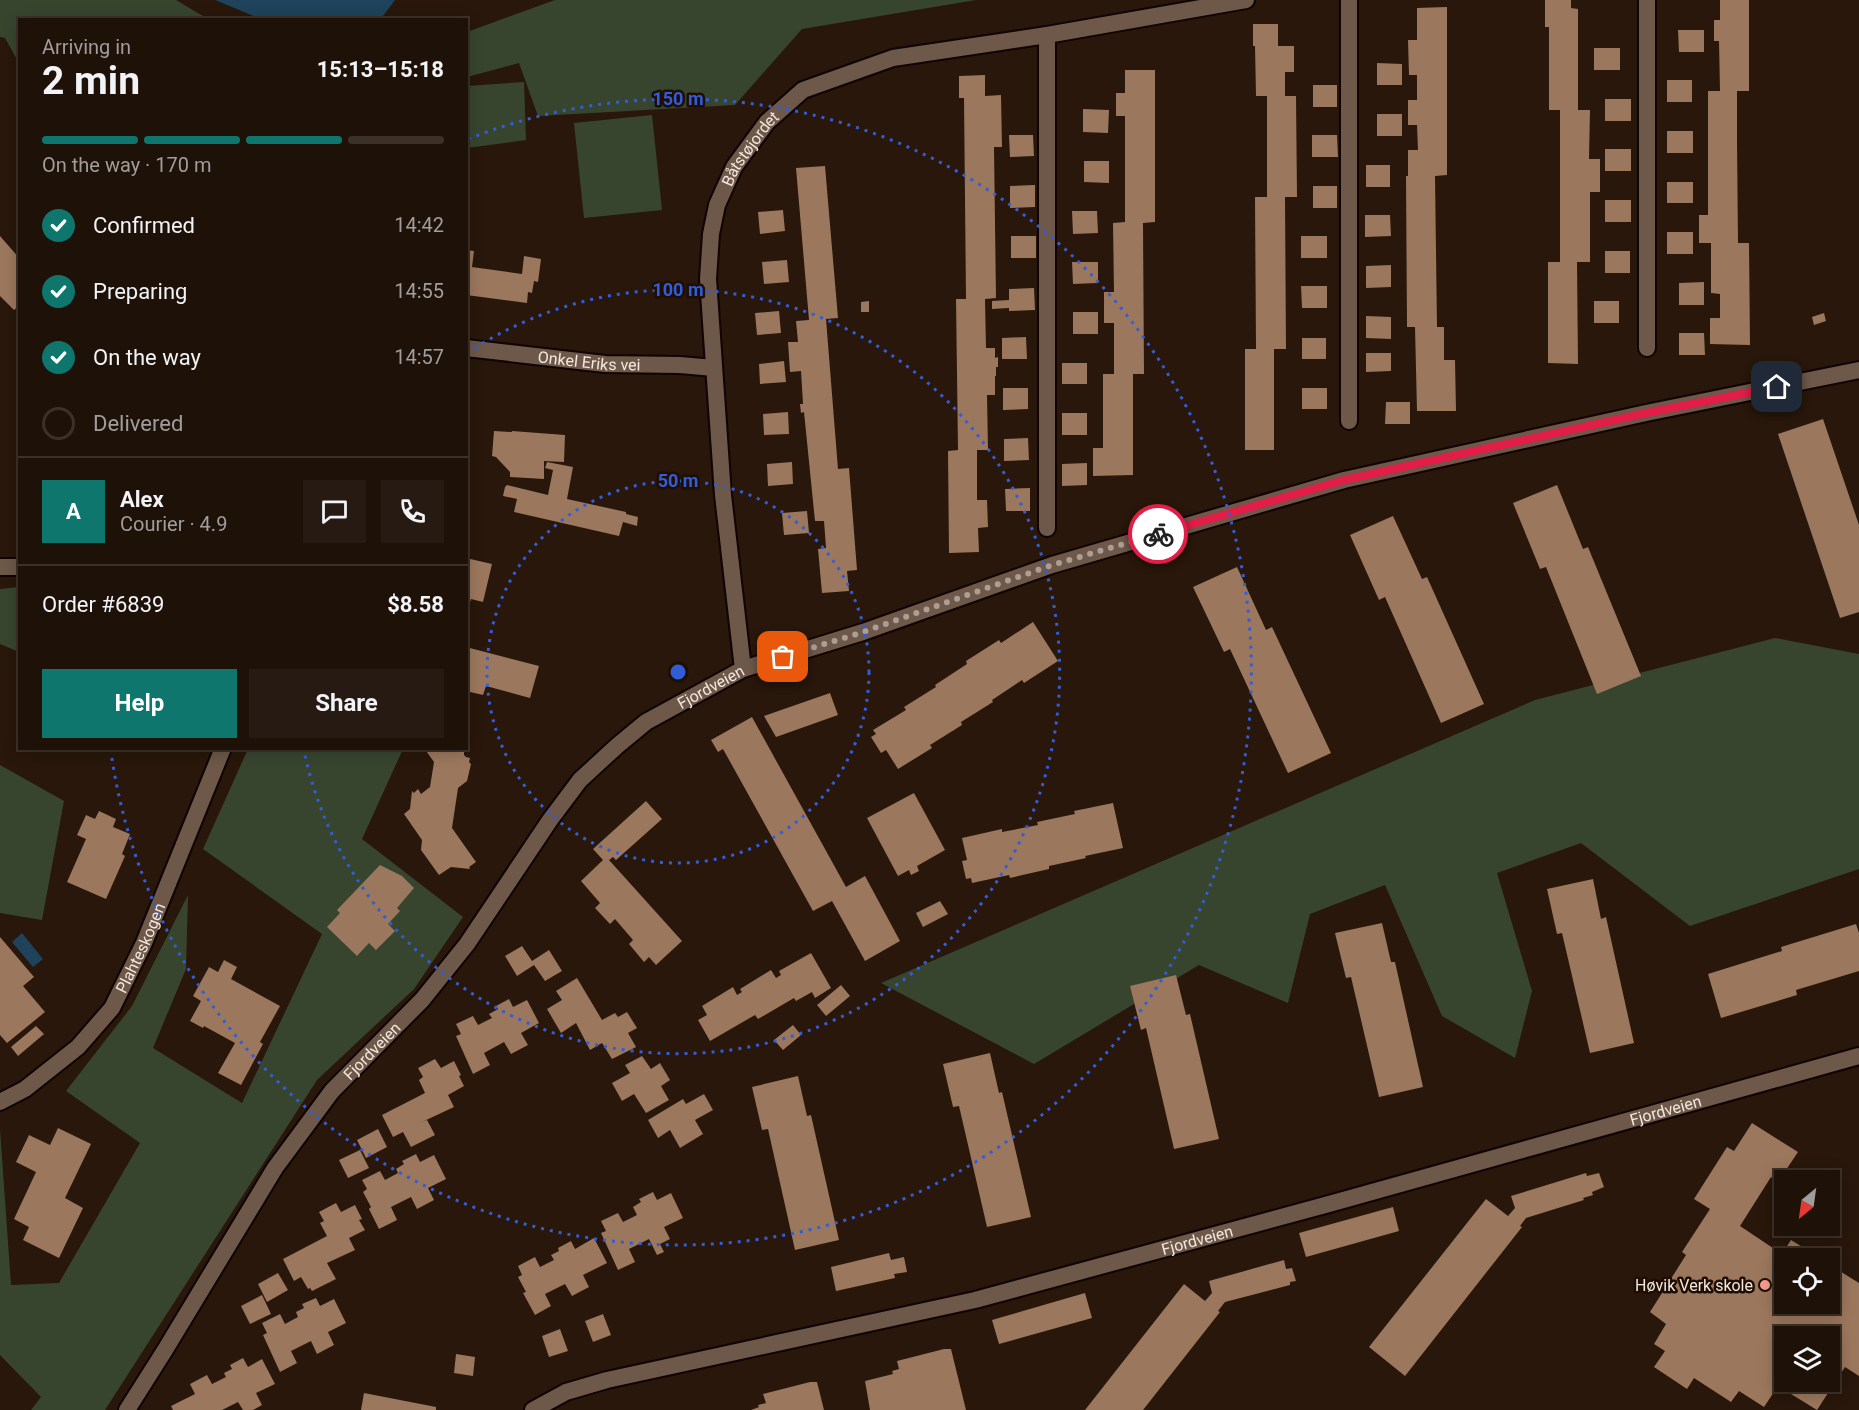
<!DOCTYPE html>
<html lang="en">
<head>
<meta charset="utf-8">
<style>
  body { margin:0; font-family:Roboto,sans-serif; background:#261a12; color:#f1f3f6; height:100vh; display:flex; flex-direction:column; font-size:22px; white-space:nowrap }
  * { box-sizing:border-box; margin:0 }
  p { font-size:20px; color:#a19d9c }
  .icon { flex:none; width:33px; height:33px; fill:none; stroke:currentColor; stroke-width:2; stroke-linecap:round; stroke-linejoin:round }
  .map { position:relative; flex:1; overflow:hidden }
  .side { position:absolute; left:18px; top:18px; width:450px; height:732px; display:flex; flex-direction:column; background:#1e1108; border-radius:0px; box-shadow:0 3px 15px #0003,0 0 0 2px #3c3129 }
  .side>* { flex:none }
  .needle { width:39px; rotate:209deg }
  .buttons { position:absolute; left:1774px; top:1170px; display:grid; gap:12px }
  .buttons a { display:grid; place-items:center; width:66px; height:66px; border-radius:0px; background:#1e1108; box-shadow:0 3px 15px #0003,0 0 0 2px #3c3129; font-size:30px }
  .pin { position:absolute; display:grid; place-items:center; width:51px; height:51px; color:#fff; margin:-26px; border-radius:12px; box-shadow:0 3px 9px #0006 }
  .courier { position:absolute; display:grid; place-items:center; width:60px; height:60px; margin:-30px; border:4px solid #e11d48; border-radius:50%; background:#fff; color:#222; box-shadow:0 2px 8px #0007 }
  .headline em { font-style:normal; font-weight:700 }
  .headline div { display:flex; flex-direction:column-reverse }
  .headline { display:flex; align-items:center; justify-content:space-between; height:102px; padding:0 24px }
  h1 { font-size:39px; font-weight:700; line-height:45px }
  .bar { display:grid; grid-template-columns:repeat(4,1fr); gap:9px 6px; align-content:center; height:72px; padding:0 24px }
  .bar i { height:8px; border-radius:4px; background:#3c3129 }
  .bar .selected { background:#0f766e }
  .bar p { grid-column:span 4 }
  .line { display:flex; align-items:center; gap:15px; padding:0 24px; border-top:2px solid #3c3129 }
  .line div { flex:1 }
  .round { display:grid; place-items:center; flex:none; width:63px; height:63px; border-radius:0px; background:#261a12 }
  ol { padding:0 24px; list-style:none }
  li { display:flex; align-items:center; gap:18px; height:66px }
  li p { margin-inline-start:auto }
  li .icon { padding:6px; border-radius:50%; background:#0f766e; color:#fff; stroke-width:4 }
  li:last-child { color:#a19d9c }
  li i { width:33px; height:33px; border:3px solid #3c3129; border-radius:50% }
  .button { display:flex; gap:12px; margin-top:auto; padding:12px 24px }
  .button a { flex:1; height:69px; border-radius:0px; background:#0f766e; color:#fff; font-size:24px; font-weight:700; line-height:69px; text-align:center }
  .button a+a { background:#261a12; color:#f1f3f6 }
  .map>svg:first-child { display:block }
  .green { fill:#37452f }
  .water { fill:#1e435a }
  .building { fill:#9b775d; fill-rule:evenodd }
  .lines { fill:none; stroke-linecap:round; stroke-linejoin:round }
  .minor-casing { stroke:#100300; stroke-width:20 }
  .minor { stroke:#6d5849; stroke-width:16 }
  .done { stroke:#ac9e94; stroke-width:6; stroke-dasharray:0 10.8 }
  .route { stroke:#e11d48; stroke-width:8 }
  .ring { fill:none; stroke:#325dd9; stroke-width:3; stroke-dasharray:3 6 }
  .poi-dot { fill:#f59d8f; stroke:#1e0e03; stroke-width:2 }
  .labels { text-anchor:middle; stroke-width:5; stroke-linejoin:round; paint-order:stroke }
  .street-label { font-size:16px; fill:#f3e7de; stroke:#1e0e03 }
  .poi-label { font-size:16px; fill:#f3e7de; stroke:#1e0e03; text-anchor:end }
  .centre { fill:#325dd9; stroke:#1e0e03; stroke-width:3 }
  .ring-label { font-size:18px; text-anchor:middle; font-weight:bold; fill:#325dd9; stroke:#1e0e03; stroke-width:5; stroke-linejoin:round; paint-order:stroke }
</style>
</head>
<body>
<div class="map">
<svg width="1859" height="1410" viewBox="0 0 1859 1410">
  <rect width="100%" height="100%" fill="#28170a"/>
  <path class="green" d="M0 0H176L208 19 20 20 19 63 5 38 0 37Z
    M555 0H976L802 29 735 105 538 116 519 63 467 77V32Z
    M524 82 526 140 467 148V86Z
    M652 115 662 210 584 218 574 123Z
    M19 587H20L19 652 0 644V589Z
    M1775 638 1859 654V869L1690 926 1581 843 1497 873 1532 991 1515 1058 1442 1016 1385 885 1310 914 1288 1003 1199 965 1034 1064 881 983 1535 700Z
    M248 749H403L362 839 463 917 414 989 317 1080 105 1410H31L41 1397 0 1355V1129L11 1285 59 1283 140 1143 66 1091 132 1006 188 895 186 969 153 1048 242 1103 322 934 203 849Z
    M0 765 64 801 42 920 0 913Z"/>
  <path class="water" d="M215 0H395L383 16 360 20 261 19Z
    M22 933 43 959 33 967 12 942Z"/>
  <path class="building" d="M1545 0H1571V8L1578 9V110H1590L1589 159H1600V192H1590V262H1577L1578 364 1548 363V262H1560V110H1549V27H1545Z
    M1720 0H1749V91H1737V140L1738 243H1749L1750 345 1710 344V318H1720V294L1711 293V243H1699V215H1708V91H1720L1719 41H1714V20H1720Z
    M1447 7V175L1435 176 1437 327H1444V360H1455L1456 411H1417L1415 327H1407L1406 176H1408V150H1418L1417 125H1408V100H1417V75H1409L1408 40H1417V8Z
    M1253 24H1278V46H1294V72H1285V96H1296L1297 197H1285L1286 349H1274V450H1245V349H1256L1255 197H1267V96H1256L1255 46H1253Z
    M1678 30H1704V52H1679Z
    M1594 48H1620V70H1594Z
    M1377 63 1402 64V85H1377Z
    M1125 70H1155V222L1143 223 1144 374H1133V475L1093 476V448H1103V374H1114V323H1104V292H1114L1113 223 1125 222V116H1116V93H1125Z
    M985 75V96L1001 95 1002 147H994L996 298 985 299 986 348H995V358L998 357V367H996V376H995V395H987L988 450H977V500H987L988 527 978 528 979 552 949 553 948 451 958 450 956 299H966L964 98H959V76Z
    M1667 80H1692V102H1667Z
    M1313 85H1337V107H1313Z
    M1605 99H1631V121H1605Z
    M1083 109 1109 110 1108 133 1083 132Z
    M1377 114H1402V136H1377Z
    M1667 131H1693V153H1667Z
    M1009 135H1033L1034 156 1010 157Z
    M1312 135H1337L1338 157H1312Z
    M1605 149H1631V171H1605Z
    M1084 161H1109V183L1084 182Z
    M1366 165H1390V187H1366Z
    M825 166 838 318 826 319 838 469 849 468 857 570 847 571 849 591 822 593 818 549 826 548 824 521H815L804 412 801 413 800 404H803L801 371 790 372 788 342H798L796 321 809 320 796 168Z
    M1667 182H1693V203H1667Z
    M1035 185V207L1010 208V186Z
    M1313 186H1337V208H1313Z
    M1605 200H1631V222H1605Z
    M783 210 785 231 760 234 758 212Z
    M1072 211H1097L1098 233 1073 234Z
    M1365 215H1390L1391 236 1365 237Z
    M1667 232H1693V254H1667Z
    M0 236 20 259V305L14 310 0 296Z
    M1011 236H1036V258H1011Z
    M1301 236H1327V258H1301Z
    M466 250 474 251 472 267 522 274 524 256 541 259 538 282 534 281 532 293 528 292 527 303 466 295Z
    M1605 251H1630V273H1605Z
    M787 260 789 282 764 284 762 262Z
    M1072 262H1098V283L1073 284Z
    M1391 265V287L1366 288V266Z
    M1704 282V305H1679V283Z
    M1301 286H1327V308H1302Z
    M1034 288 1035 310 1009 311V308L992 309V301L1009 300V289Z
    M869 301V312H861V302Z
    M1594 301H1619V323H1594Z
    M779 311 781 333 757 335 755 313Z
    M1073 312H1098V334H1073Z
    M1824 313 1826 321 1814 325 1812 317Z
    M1366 316 1391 317V339L1366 338Z
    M1679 333H1704L1705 355H1679Z
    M1026 337 1027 359H1002V338Z
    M1302 338H1326V359H1302Z
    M1366 353H1391V371L1366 372Z
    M784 361 786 382 760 384 759 364Z
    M1062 363H1087V384H1062Z
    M1003 388H1028V409L1003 410Z
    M1302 388H1327V409H1302Z
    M1386 402H1410V424H1385Z
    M788 412 789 434 764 435 763 414Z
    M1062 413H1087V435H1062Z
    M1823 419 1859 525V612L1840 618 1778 434Z
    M494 431 512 432V431L565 435 564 462 544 461V479L510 477V472L496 457 492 456Z
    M1028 438 1029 460 1004 461V439Z
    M547 462 573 467 567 499 626 512V514L638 517 637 526 623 522 619 536 514 512 517 499 503 496 505 487 507 485 548 495 553 470 545 468Z
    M792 462 793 484 768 486 767 464Z
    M1087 463V485L1062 486V464Z
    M1557 485 1583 549 1588 547 1641 676 1597 694 1546 567 1540 569 1513 503Z
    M1030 488V511H1006L1005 489Z
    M807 511 809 533 784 535 782 513Z
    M1393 516 1422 579 1427 577 1484 704 1441 723 1385 597 1379 600 1350 535Z
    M466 558 492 564 483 602 471 599 469 606H466Z
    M1237 567 1266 630 1272 627 1331 753 1288 773 1230 649 1224 652 1193 587Z
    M1033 622 1058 661 1024 683 1022 680 992 700 993 702 961 722 962 725 930 745 932 748 898 769 886 750 881 753 871 737 876 734 873 730 906 710 904 707 936 687 935 685 967 664 966 661 999 640 1001 643Z
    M466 647 539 666 530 698 486 686 483 695 466 691Z
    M830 693 838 715 776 737 764 716Z
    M752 717 846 887 865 876 900 941 865 961 832 901 813 911 723 749 718 752 711 740Z
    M424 748H455L464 751V755L466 757 470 758 469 762 471 764 467 781 458 788 452 828 476 862 469 867 470 869 451 867 439 875 421 850 422 840 404 814 410 809 412 791 414 793 418 789 421 794 430 787 434 762Z
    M914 793 945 850 917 866 919 871 911 875 909 870 898 876 867 818Z
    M646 801 662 819 616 860 613 857 609 860 682 941 656 965 649 957 644 962 629 944 633 940 615 919 610 924 595 908 600 903 581 881 603 860 593 849Z
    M1113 803 1123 848 1085 856 1086 858 1049 866V869L1010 878 1009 875 972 883 971 878 966 879 962 861 967 860 962 838 1002 829V832L1038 825 1037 822 1075 814 1074 811Z
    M99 811 116 819 113 827 130 834 122 854 125 856 106 899 67 882 86 839 77 835 86 815 95 819Z
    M380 865 402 876 414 888 397 908 400 911 388 924 395 931 376 950 369 943 357 956 327 927 340 913 337 910Z
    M1593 879 1601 919 1606 917 1634 1043 1590 1053 1562 933 1557 934 1547 889Z
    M940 901 948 914 923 927 916 913Z
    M1382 923 1391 962H1395L1423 1087 1379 1097 1351 977 1346 978 1335 933Z
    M1856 924 1859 933V971L1796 990 1797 995 1721 1018 1708 974 1782 951 1781 947Z
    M0 937 34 977 23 986 45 1012 7 1043 0 1035Z
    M522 946 532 961 549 950 562 971 545 981 534 965 517 976 505 956Z
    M811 953 831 988 815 998 812 992 796 1001 794 998 758 1019 755 1015 710 1041 698 1020 707 1015 702 1006 733 987 737 995 742 992 740 989 771 970 776 978 781 975 779 971Z
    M224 960 237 967 231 979 280 1006 260 1042 263 1044 241 1085 218 1073 235 1043 204 1026 203 1028 190 1021 201 1001 193 996 209 967 218 972Z
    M1176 975 1186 1015 1190 1014 1219 1139 1174 1149 1146 1028 1141 1030 1130 986Z
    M577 978 602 1020 615 1013 618 1017 627 1012 637 1028 628 1033 636 1047 612 1059 602 1043 590 1050 576 1023 561 1033 547 1009 562 1000 556 991Z
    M841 985 850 996 826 1016 817 1005Z
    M509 999 513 1007 527 1000 539 1023 521 1033 528 1045 511 1054 504 1042 484 1053 490 1065 473 1074 456 1036 461 1034 456 1024 473 1016 478 1025 492 1018 489 1014 498 1009 496 1006Z
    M793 1025 801 1035 783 1050 774 1040Z
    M36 1026 44 1034 18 1056 11 1047Z
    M990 1053 999 1093 1002 1092 1031 1217 987 1227 959 1106 953 1107 943 1064Z
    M642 1056 651 1069 660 1063 670 1080 661 1086 669 1100 646 1113 634 1094 622 1101 612 1083 630 1073 625 1065Z
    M435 1059 441 1068 454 1061 461 1075 459 1076 464 1086 448 1095 454 1107 422 1122 427 1120 435 1135 411 1147 403 1132 393 1137 382 1115 425 1093 419 1080 423 1077 418 1068Z
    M798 1076 807 1116 811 1115 839 1240 795 1250 768 1129 762 1130 752 1087Z
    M704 1094 713 1110 695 1120 703 1134 680 1148 670 1130 658 1138 648 1120 683 1099 686 1104Z
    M1752 1123 1798 1152 1778 1182 1771 1177 1740 1226 1782 1254 1791 1240 1820 1258H1785V1304H1830V1265L1859 1283V1376L1845 1367 1817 1410 1778 1386 1764 1407 1739 1391 1731 1402 1694 1378 1687 1389 1654 1367 1665 1351 1654 1344 1666 1324 1650 1312 1686 1255 1682 1252 1710 1209 1694 1199 1727 1147 1734 1151ZM1785 1336H1830V1382H1785Z
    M58 1128 91 1144 65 1198 83 1208 59 1258 23 1240 29 1227 14 1219 36 1172 16 1162 29 1135 50 1145Z
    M378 1129 387 1147 366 1158 357 1140Z
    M360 1150 369 1168 348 1178 339 1160Z
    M416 1154 420 1162 434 1155 446 1179 428 1188 434 1200 417 1209 411 1197 391 1207 397 1220 379 1229 369 1209 371 1207 363 1192 367 1189 362 1180 380 1171 385 1180 398 1173 396 1169 404 1164 402 1161Z
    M1586 1173 1587 1176 1599 1173 1604 1187 1592 1192 1593 1195 1583 1198 1584 1200 1526 1218 1520 1226 1522 1227 1405 1376 1369 1347 1486 1199 1508 1216 1515 1208 1511 1196Z
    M653 1192 657 1200 671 1193 683 1218 664 1227 670 1239 660 1244 664 1252 657 1255 649 1239 629 1249 635 1262 618 1270 601 1233 606 1231 601 1221 618 1213 623 1222 637 1215 633 1207 641 1202 639 1199Z
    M336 1203 341 1212 355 1205 362 1219 359 1220 365 1230 349 1238 355 1250 327 1263 336 1279 312 1291 310 1288 308 1289 301 1277 294 1281 283 1259 327 1236 320 1223 324 1221 319 1212Z
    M1393 1207 1399 1231 1306 1257 1299 1233Z
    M594 1238 607 1263 583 1275 589 1287 572 1296 565 1284 545 1294 551 1306 535 1315 523 1293 526 1292 518 1277 522 1275 518 1266 535 1257 540 1267 554 1260 551 1255 559 1251 558 1248 571 1241 575 1249Z
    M889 1253 891 1260 904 1257 907 1272 894 1274 895 1278 836 1291 831 1267Z
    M1284 1260 1286 1269 1292 1268 1296 1281 1290 1282V1285L1225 1302 1218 1311 1220 1312 1143 1410H1085L1184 1284 1205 1301 1212 1293 1209 1281Z
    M278 1273 288 1290 267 1302 258 1284Z
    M1085 1293 1092 1318 999 1344 992 1320Z
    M262 1295 271 1314 250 1324 241 1306Z
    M316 1298 320 1306 334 1299 346 1323 328 1332 334 1345 317 1354 311 1341 291 1351 297 1363 280 1372 263 1335 267 1333 262 1323 280 1314 285 1324 298 1317 296 1312 304 1308 302 1304Z
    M603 1314 611 1335 593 1342 585 1321Z
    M560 1329 568 1351 549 1357 542 1336Z
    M944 1349H951L966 1410H870L865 1381 893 1374 892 1371 899 1369 897 1361Z
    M456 1354 475 1357 473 1376 454 1373Z
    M243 1358 248 1367 262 1359 275 1384 256 1393 262 1405 253 1410H243L238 1402 222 1410H173L171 1406 195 1394 190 1384 207 1375 212 1384 226 1377 224 1373 232 1369 230 1365Z
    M810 1382H817L824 1410H751L759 1407 758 1405 766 1403 763 1394Z
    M364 1393 436 1407V1410H361Z"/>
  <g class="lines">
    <defs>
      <g id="minor">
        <path d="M1647 0V348"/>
        <path d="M1047 35V528"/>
        <path id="s1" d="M466 348 605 364 680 365 714 368"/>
        <path d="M1349 421V0"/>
        <path d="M0 567H20"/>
        <path id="s2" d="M743 669 723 495 708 279 711 234 717 205 734 167 767 122 803 90 893 58 1047 35 1246 0"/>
        <path id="s3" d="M0 1102 25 1089 78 1047 112 1008 144 943 223 748"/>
        <path id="s4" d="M127 1410 165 1350 275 1168 332 1091 422 1000 467 944 550 820 580 780 617 746 646 722 743 669 863 632 1052 565 1344 480 1646 413 1859 370"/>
        <path id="s5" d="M533 1410 566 1392 607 1380 975 1300 1329 1204 1859 1056"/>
      </g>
    </defs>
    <use href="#minor" class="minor-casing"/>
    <use href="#minor" class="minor"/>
  </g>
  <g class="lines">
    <path class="done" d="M783 657 863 632 1052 565 1158 534"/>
    <path class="route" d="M1158 534 1344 480 1646 413 1777 387"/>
  </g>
  <g class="ring">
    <circle cx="678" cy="672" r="191"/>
    <path d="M467 353A382 382 0 1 1 304 751"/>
    <path d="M468 139A573 573 0 1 1 111 752"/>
  </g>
  <circle class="poi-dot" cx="1765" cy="1285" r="6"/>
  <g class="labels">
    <g class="street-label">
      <text dy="6" stroke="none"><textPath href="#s2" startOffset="532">Båtstøjordet</textPath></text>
      <text dy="6" stroke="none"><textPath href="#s1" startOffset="124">Onkel Eriks vei</textPath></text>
      <text dy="6" stroke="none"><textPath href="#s4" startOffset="940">Fjordveien</textPath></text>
      <text dy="6" stroke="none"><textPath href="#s3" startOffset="214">Plahteskogen</textPath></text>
      <text dy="6" stroke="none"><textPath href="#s4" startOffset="436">Fjordveien</textPath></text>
      <text dy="6" stroke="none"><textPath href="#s5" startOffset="1173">Fjordveien</textPath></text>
      <text dy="6" stroke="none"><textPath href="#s5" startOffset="687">Fjordveien</textPath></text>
    </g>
    <g class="poi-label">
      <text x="1753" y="1291">Høvik Verk skole</text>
    </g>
  </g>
  <circle cx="678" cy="672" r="9" class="centre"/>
  <g class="ring-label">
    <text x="678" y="105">150 m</text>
    <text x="678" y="296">100 m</text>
    <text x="678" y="487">50 m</text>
  </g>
</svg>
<div class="buttons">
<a><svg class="needle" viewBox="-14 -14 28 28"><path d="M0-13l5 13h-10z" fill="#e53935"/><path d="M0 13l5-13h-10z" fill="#a19d9c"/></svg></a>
<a><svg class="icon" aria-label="locate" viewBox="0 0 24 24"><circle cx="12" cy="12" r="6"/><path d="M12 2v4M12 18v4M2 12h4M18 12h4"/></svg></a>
<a><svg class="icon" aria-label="layers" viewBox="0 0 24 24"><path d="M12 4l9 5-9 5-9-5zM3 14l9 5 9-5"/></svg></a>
</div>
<div class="pin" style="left:783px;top:657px;background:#ea580c"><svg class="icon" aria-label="bag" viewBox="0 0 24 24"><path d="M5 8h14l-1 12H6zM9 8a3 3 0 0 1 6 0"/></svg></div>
<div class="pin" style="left:1777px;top:387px;background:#1f2937"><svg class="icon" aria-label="home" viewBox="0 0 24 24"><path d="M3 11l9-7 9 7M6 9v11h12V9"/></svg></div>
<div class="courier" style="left:1158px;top:534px"><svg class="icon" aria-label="bike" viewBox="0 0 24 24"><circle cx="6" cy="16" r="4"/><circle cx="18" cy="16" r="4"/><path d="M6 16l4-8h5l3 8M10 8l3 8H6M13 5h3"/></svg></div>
<section class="side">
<div class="headline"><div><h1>2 min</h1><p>Arriving in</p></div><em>15:13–15:18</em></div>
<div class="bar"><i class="selected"></i><i class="selected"></i><i class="selected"></i><i></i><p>On the way · 170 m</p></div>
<ol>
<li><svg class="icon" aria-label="check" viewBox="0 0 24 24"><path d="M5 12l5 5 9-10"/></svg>Confirmed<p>14:42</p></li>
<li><svg class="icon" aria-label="check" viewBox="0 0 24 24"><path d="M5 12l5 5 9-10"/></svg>Preparing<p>14:55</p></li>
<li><svg class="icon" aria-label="check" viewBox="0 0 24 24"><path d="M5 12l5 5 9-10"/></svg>On the way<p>14:57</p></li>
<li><i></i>Delivered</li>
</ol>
<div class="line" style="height:108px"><b class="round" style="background:#0f766e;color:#fff">A</b><div><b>Alex</b><p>Courier · 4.9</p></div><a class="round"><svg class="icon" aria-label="chat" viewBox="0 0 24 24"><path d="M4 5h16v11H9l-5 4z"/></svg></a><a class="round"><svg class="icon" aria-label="phone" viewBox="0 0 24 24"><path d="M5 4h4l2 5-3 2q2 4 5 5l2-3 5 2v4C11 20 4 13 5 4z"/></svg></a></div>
<div class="line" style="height:78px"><div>Order #6839</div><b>$8.58</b></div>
<div class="button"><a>Help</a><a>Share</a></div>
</section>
</div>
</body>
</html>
